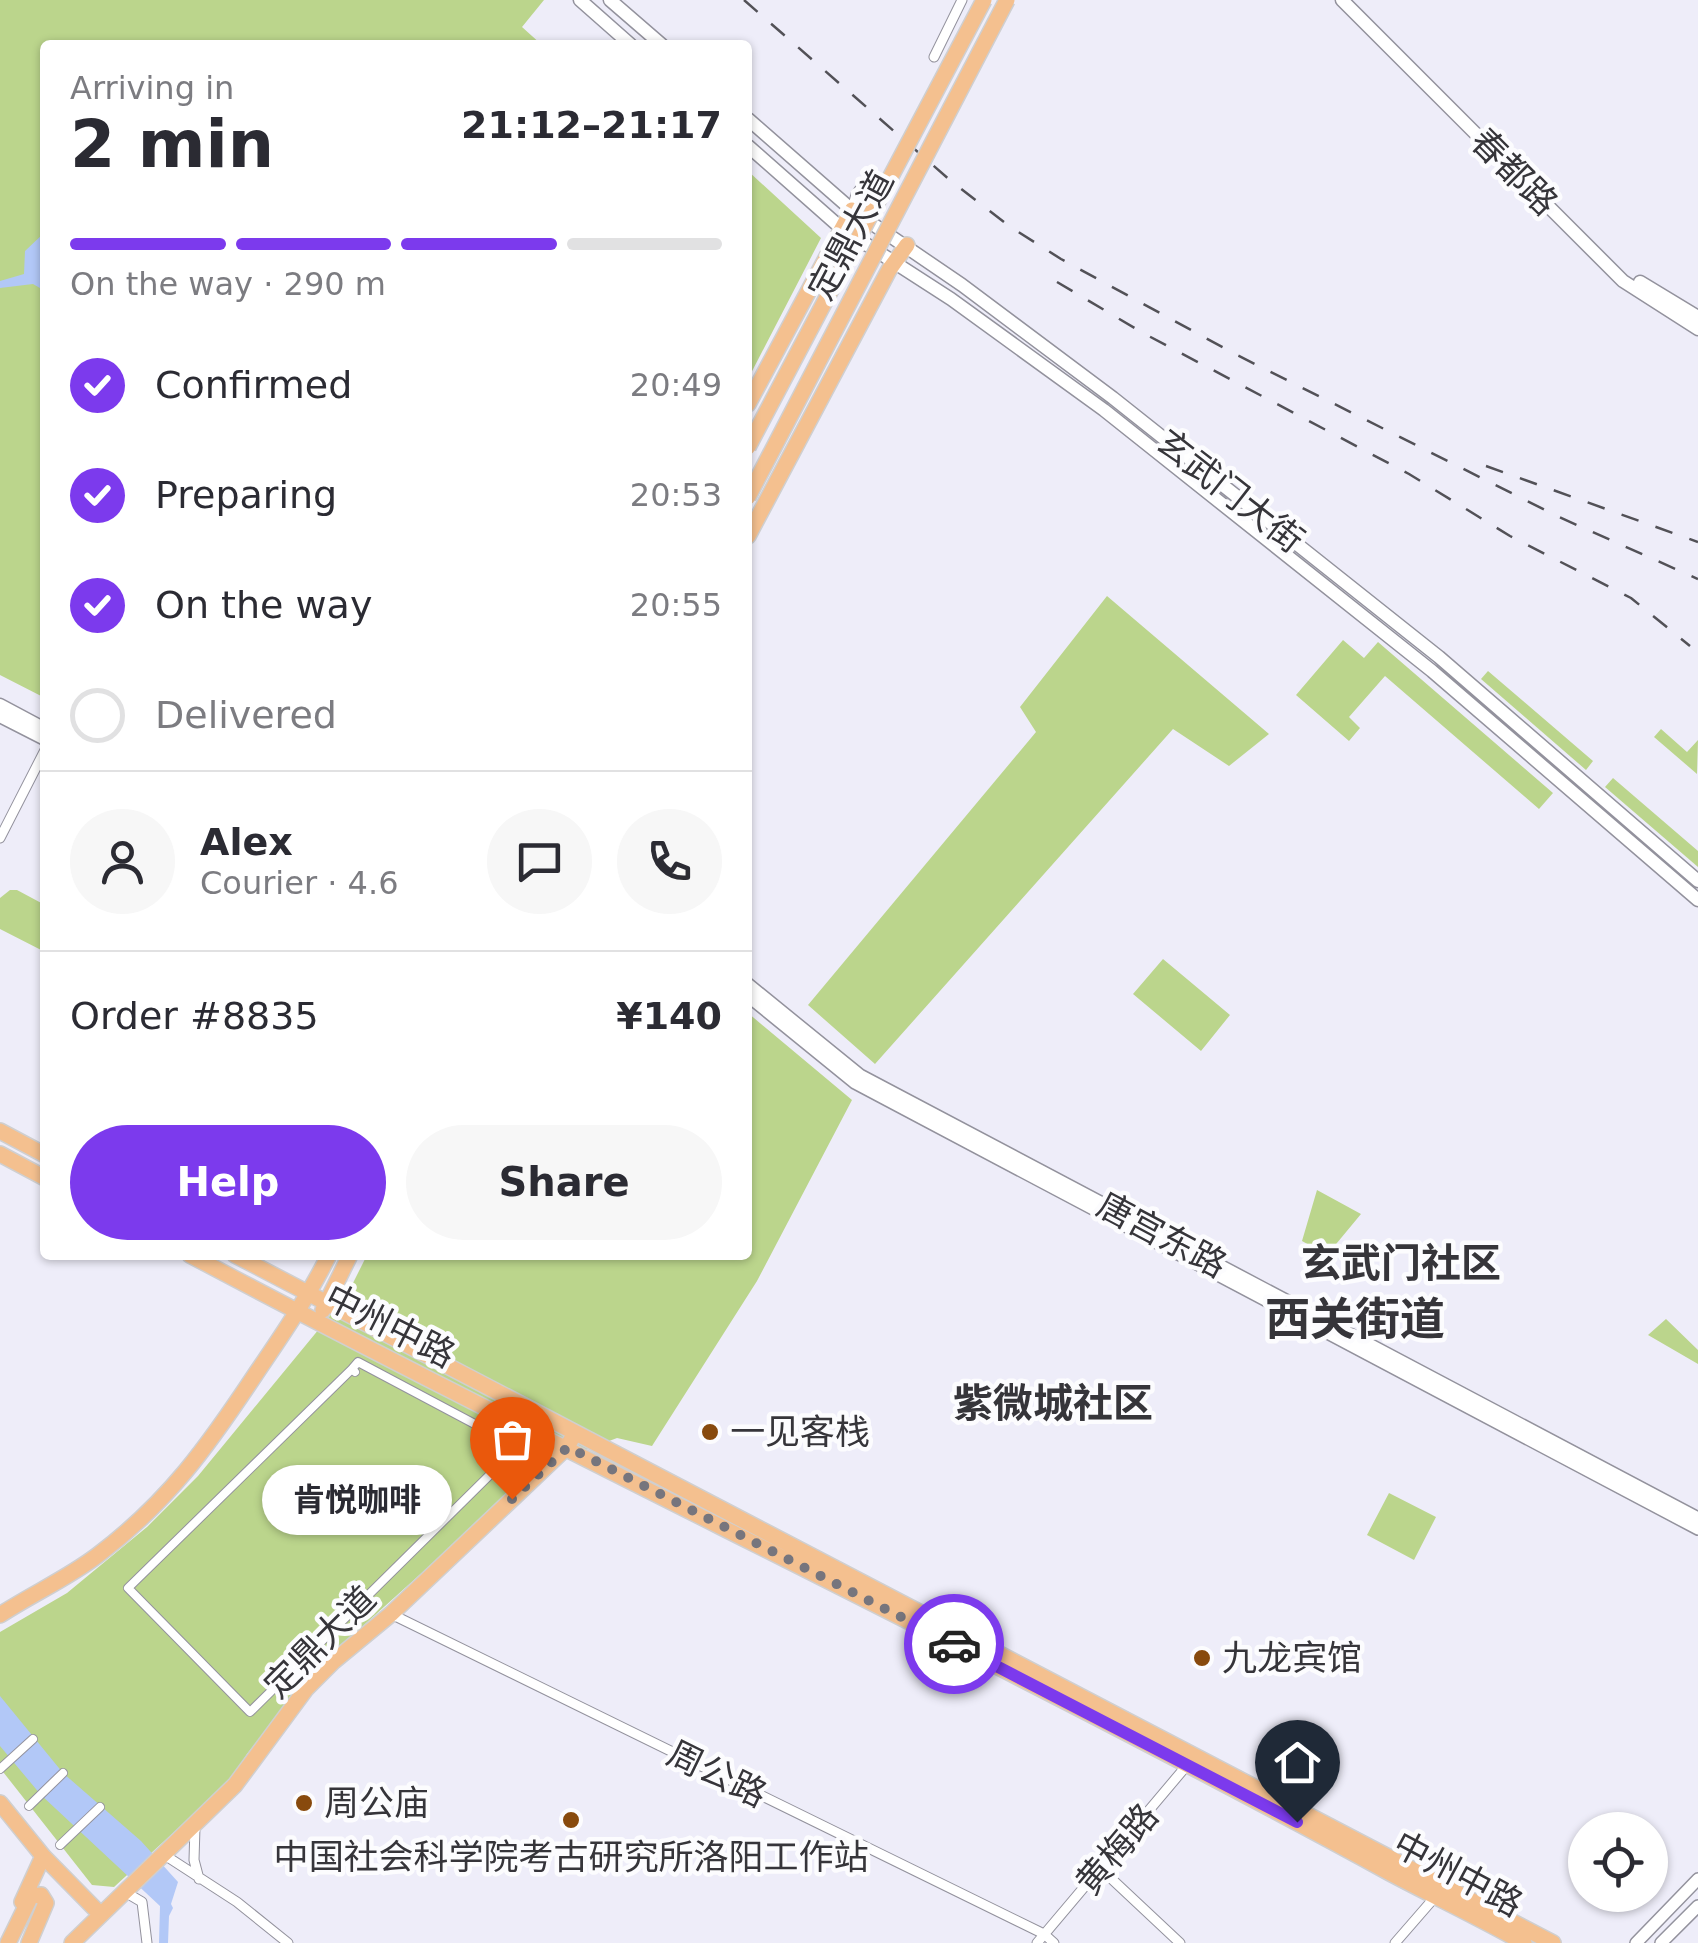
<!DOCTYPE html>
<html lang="en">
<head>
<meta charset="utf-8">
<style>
  body { margin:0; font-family:"DejaVu Sans","Noto Sans SC",sans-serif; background:#f7f7f7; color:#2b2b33; height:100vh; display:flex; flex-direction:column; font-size:38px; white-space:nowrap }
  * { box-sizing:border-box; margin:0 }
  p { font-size:32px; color:#7c7c81 }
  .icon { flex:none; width:55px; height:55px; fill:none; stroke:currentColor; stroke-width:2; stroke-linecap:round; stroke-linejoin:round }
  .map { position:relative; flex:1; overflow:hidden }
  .details { position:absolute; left:40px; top:40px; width:712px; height:1220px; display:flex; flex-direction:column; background:#fff; border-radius:10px; box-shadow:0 2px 8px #0004 }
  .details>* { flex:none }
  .controls { position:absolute; left:1568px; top:1812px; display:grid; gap:20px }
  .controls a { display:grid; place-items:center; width:100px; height:100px; border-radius:50%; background:#fff; box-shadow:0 2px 8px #0004; font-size:50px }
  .pin { position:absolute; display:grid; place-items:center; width:85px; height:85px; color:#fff; margin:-102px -42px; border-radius:50% 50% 50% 0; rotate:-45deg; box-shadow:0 0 10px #0007 }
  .pin .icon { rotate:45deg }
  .courier { position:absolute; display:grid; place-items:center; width:100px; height:100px; margin:-50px; border:8px solid #7c3aed; border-radius:50%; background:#fff; color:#222; box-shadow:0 2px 12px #0007 }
  .bubble { position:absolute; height:70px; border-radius:35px; background:#fff; box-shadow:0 2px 8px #0004; font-size:32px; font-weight:700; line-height:70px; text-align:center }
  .overview em { font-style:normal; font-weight:700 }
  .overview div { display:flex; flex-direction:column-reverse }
  .overview { display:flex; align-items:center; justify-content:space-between; height:170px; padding:0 30px }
  h1 { font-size:65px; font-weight:700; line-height:75px }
  .bar { display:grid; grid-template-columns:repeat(4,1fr); gap:15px 10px; align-content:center; height:120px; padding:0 30px }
  .bar i { height:12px; border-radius:8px; background:#e1e1e2 }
  .bar .selected { background:#7c3aed }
  .bar p { grid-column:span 4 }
  .line { display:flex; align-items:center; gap:25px; padding:0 30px; border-top:2px solid #e1e1e2 }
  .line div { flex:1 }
  .round { display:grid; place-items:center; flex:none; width:105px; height:105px; border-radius:52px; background:#f7f7f7 }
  ol { padding:0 30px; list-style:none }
  li { display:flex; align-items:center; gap:30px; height:110px }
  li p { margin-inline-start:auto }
  li .icon { padding:10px; border-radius:50%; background:#7c3aed; color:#fff; stroke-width:4 }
  li:last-child { color:#7c7c81 }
  li i { width:55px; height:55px; border:5px solid #e1e1e2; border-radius:50% }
  .button { display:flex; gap:20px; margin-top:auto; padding:20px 30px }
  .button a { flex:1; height:115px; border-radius:60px; background:#7c3aed; color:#fff; font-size:40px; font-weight:700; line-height:115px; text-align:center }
  .button a+a { background:#f7f7f7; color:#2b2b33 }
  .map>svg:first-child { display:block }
  .green { fill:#bbd58c }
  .water { fill:#b2c8f7 }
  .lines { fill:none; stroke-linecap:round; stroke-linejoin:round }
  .pedestrian-casing { stroke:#93929d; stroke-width:10 }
  .minor-casing { stroke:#93929d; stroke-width:11 }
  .tertiary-casing { stroke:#93929d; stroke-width:14 }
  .secondary-casing { stroke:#93929d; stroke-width:15 }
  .primary-casing { stroke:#cfcfd0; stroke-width:18 }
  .pedestrian { stroke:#fff; stroke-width:8 }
  .minor { stroke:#fff; stroke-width:9 }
  .tertiary { stroke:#fff; stroke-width:11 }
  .secondary { stroke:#fff; stroke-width:12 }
  .primary { stroke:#f4c08f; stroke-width:15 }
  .rail { stroke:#525157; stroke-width:2.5; stroke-dasharray:18 18; stroke-linecap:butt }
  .primary-bridge-casing { stroke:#cfcfd0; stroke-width:18; stroke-linecap:butt }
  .primary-bridge { stroke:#f4c08f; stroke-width:15 }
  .done { stroke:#76757d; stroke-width:10; stroke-dasharray:0 18 }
  .route { stroke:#7c3aed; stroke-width:12 }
  .poi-dot { fill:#884a0d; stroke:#fcfcfe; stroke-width:4 }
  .labels { text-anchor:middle; stroke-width:9; stroke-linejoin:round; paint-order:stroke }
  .street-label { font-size:35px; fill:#36353a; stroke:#fcfcfe }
  .poi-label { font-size:35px; fill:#36353a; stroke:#fcfcfe; text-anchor:start }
  .quarter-label { font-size:40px; font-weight:bold; fill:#36353a; stroke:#fcfcfe }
  .district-label { font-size:45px; font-weight:bold; fill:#36353a; stroke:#fcfcfe }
</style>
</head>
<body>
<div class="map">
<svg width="1698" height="1943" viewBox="0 0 1698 1943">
  <rect width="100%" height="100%" fill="#eeedf9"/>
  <path class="green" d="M0 0H544L522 27 542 45H45V698L0 675Z
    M748 171 821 238 748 379Z
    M1107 596 1269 734 1229 766 1173 729 875 1064 808 1005 1036 732 1020 707Z
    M1343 640 1364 658 1378 642 1553 793 1539 809 1385 676 1349 717 1360 728 1349 741 1296 695Z
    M1488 671 1593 761 1586 770 1481 679Z
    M1661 729 1687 752 1698 740 1697 774 1654 737Z
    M1613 778 1698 851V867L1605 787Z
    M10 890H17L45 905V952L0 929V898Z
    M1163 959 1230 1015 1201 1051 1133 994Z
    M748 1013 852 1100 757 1281 652 1446 617 1438 538 1468 313 1671 247 1754 231 1780 114 1887 92 1885 0 1768V1632L67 1593 147 1527 198 1476 347 1295 367 1255H748Z
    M1317 1190 1361 1214 1327 1255 1302 1241Z
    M1666 1319 1698 1350V1364L1648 1335Z
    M1389 1493 1436 1517 1414 1560 1367 1535Z"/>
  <path class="water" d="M45 232V291L33 284 0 288V281L24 274 25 251Z
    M0 1696 63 1773 141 1841 178 1882 171 1904 173 1908 169 1916 168 1943H159L160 1906 41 1795 0 1746Z"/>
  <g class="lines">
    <defs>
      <path id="pedestrian" d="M352 1369 358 1362 518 1447 250 1712 128 1588 352 1369 355 1372
        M0 1769 33 1739
        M29 1806 63 1773
        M60 1845 100 1807"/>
      <path id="minor" d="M934 57 962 0
        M852 210 856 194 867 180
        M0 838 45 750
        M391 1614 1044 1934 1054 1943
        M195 1827 194 1860 199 1879
        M163 1854 237 1902 288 1943
        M1100 1868 1180 1943
        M125 1892 142 1902 147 1943
        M1037 1943 1188 1764
        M1395 1943 1435 1897"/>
      <path id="tertiary" d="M748 984 860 1075 1698 1518
        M748 996 855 1083 1698 1529
        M1636 1943 1698 1879
        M1661 1943 1698 1906"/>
      <path id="secondary" d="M580 0 631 45
        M610 0 662 45
        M1342 0 1623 281 1698 329
        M748 119 852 210 962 285 1113 398 1439 657 1698 881
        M748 146 841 228 951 299 1104 410 1432 671 1698 900
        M1640 282 1698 317
        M0 705 45 729
        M0 716 45 739"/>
      <path id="primary" d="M748 404 852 210
        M748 536 889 270 907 245
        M0 1131 45 1155
        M0 1154 45 1178
        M190 1255C588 1466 995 1657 1390 1873 1435 1897 1480 1918 1524 1943
        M235 1255 1553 1943
        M323 1310 350 1255
        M0 1615C32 1594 68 1578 98 1555 169 1501 208 1446 257 1372 283 1334 308 1297 329 1255
        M0 1803 43 1856 100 1914
        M22 1902 43 1856
        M8 1943 31 1896 41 1895 46 1903 29 1943
        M72 1943 235 1785 306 1689 334 1661 391 1614 567 1447 571 1440"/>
    </defs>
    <use href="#pedestrian" class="pedestrian-casing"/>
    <use href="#minor" class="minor-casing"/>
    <use href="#tertiary" class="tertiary-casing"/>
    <use href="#secondary" class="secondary-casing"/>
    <use href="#primary" class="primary-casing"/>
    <use href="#pedestrian" class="pedestrian"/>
    <use href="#minor" class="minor"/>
    <use href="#tertiary" class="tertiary"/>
    <use href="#secondary" class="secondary"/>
    <use href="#primary" class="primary"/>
    <path class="rail" d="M744 0 951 181 1009 226 1061 259 1235 354 1559 517 1698 579
      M1057 282 1143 333 1409 474 1510 536 1631 598 1690 646
      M1486 466 1698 542"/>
    <defs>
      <path id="primary-bridge" d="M748 447 984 0
        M748 497 1007 0"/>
    </defs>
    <use href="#primary-bridge" class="primary-bridge-casing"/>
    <use href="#primary-bridge" class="primary-bridge"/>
  </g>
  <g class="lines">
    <path class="done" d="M512 1499 568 1447 954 1644"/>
    <path class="route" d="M954 1644 1297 1822"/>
  </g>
  <g class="poi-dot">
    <circle cx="710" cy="1432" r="10"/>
    <circle cx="1202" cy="1658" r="10"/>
    <circle cx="304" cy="1803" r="10"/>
    <circle cx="571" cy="1820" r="10"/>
  </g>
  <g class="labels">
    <g class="street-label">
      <text transform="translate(1514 172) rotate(45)" y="12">春都路</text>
      <text transform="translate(851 235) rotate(-62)" y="12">定鼎大道</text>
      <text transform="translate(1230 491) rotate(38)" y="12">玄武门大街</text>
      <text transform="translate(1162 1235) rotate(28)" y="12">唐宫东路</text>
      <text transform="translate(390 1326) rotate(27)" y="12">中州中路</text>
      <text transform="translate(320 1642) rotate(-45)" y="12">定鼎大道</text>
      <text transform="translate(717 1774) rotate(26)" y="12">周公路</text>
      <text transform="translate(1117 1849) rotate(-50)" y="12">黄梅路</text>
      <text transform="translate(1458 1874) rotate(28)" y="12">中州中路</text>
    </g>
    <g class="poi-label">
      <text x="730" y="1444">一见客栈</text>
      <text x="1222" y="1670">九龙宾馆</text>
      <text x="324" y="1815">周公庙</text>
      <text x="571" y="1869" text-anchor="middle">中国社会科学院考古研究所洛阳工作站</text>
    </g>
    <g class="quarter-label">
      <text x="1401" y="1277">玄武门社区</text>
      <text x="1053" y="1417">紫微城社区</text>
    </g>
    <g class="district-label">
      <text x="1355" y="1335">西关街道</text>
    </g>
  </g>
</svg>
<div class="controls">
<a><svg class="icon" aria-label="locate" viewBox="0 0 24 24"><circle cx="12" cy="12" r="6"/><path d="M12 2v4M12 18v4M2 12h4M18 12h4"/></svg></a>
</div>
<div class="pin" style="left:512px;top:1499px;background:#ea580c"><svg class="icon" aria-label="bag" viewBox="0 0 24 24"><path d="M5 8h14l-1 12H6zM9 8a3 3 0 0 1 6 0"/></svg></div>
<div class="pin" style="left:1297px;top:1822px;background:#1f2937"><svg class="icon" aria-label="home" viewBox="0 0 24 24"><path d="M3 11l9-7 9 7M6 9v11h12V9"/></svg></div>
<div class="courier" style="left:954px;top:1644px"><svg class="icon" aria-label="car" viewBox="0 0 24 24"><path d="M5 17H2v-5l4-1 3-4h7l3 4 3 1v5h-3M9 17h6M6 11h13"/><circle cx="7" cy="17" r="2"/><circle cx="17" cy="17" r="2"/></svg></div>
<div class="bubble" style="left:262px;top:1465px;width:190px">肯悦咖啡</div>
<section class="details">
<div class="overview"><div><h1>2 min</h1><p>Arriving in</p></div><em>21:12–21:17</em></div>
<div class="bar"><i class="selected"></i><i class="selected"></i><i class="selected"></i><i></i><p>On the way · 290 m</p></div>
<ol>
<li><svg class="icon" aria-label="check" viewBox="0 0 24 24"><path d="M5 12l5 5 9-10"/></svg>Confirmed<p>20:49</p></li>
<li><svg class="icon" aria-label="check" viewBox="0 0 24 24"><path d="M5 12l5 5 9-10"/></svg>Preparing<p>20:53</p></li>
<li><svg class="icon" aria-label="check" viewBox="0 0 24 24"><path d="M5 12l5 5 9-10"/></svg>On the way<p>20:55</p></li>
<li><i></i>Delivered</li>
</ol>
<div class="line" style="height:180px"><a class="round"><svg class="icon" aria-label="person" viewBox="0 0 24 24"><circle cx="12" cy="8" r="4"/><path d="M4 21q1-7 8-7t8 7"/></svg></a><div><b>Alex</b><p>Courier · 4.6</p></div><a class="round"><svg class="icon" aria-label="chat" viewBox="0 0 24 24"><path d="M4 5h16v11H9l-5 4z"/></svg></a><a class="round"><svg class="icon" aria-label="phone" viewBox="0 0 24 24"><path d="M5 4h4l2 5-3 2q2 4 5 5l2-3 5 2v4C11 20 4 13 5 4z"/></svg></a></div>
<div class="line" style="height:130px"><div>Order #8835</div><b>¥140</b></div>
<div class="button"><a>Help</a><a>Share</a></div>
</section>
</div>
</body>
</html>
